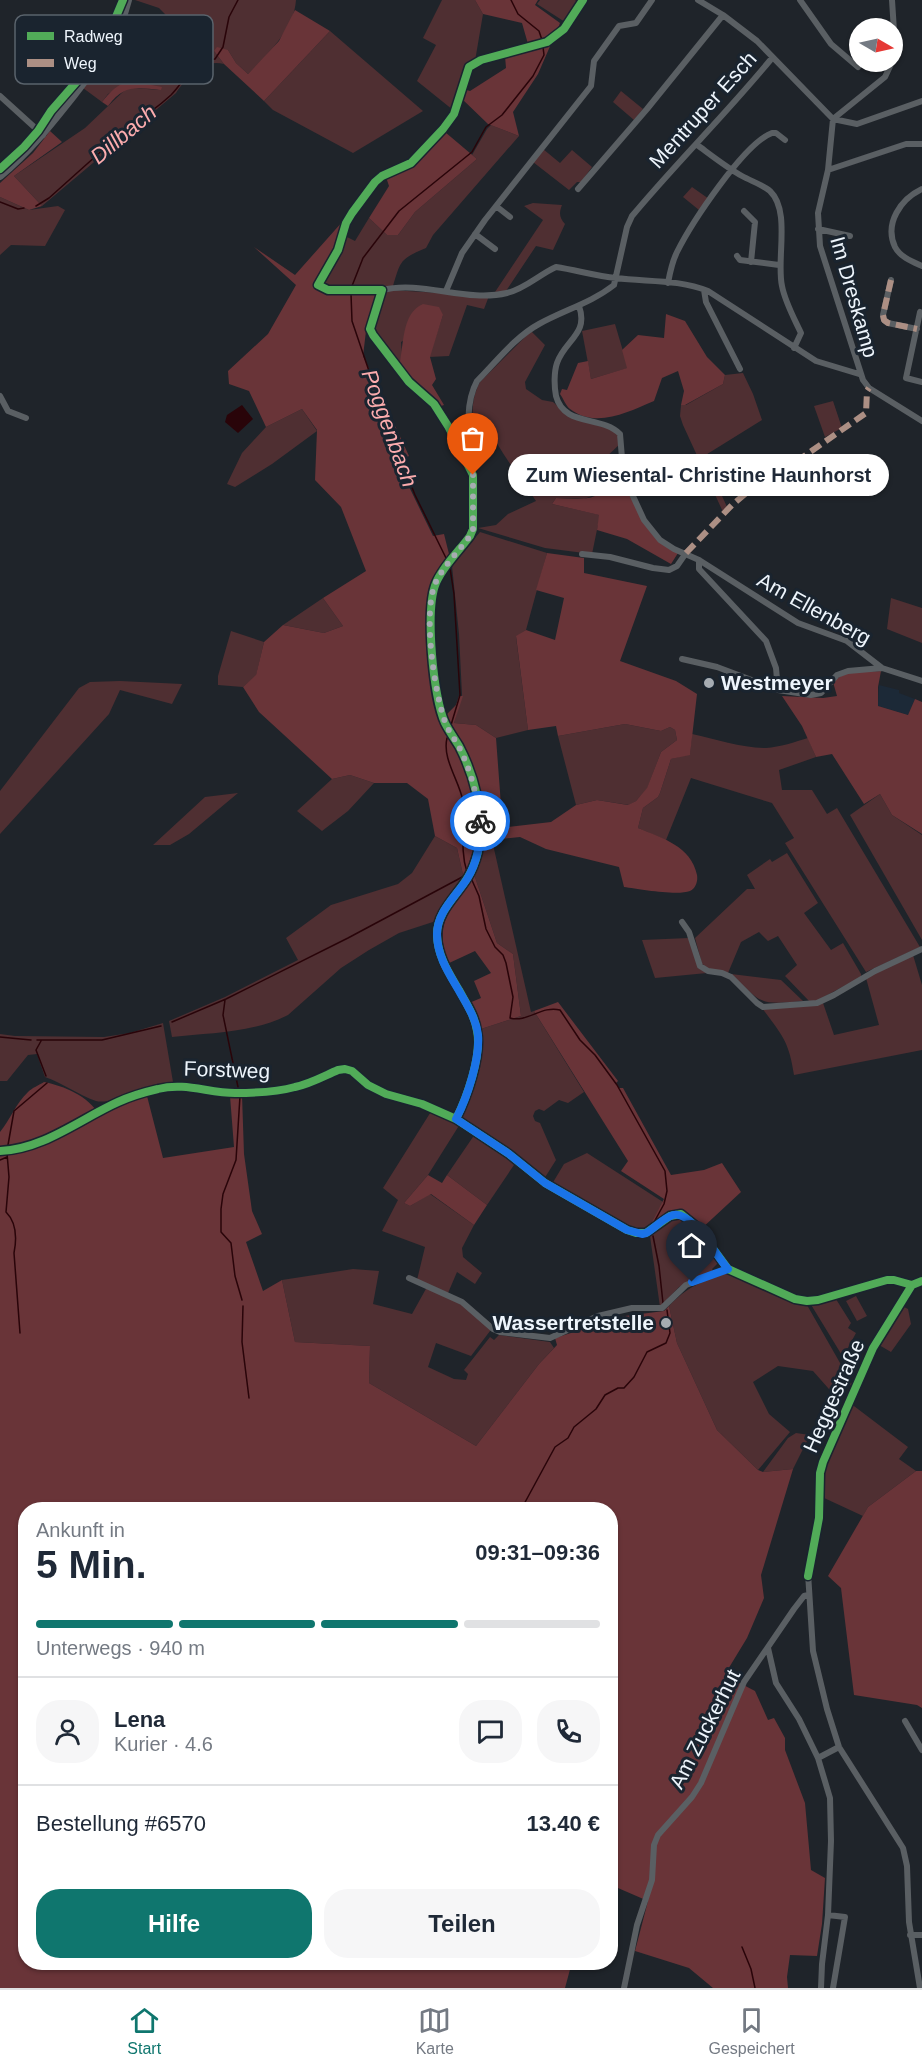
<!DOCTYPE html>
<html lang="de">
<head>
<meta charset="utf-8">
<style>
  body { margin:0; font-family:Helvetica,sans-serif; background:#f6f6f7; color:#1f2937; height:100vh; display:flex; flex-direction:column; font-size:22px; white-space:nowrap }
  * { box-sizing:border-box; margin:0 }
  p { font-size:20px; color:#747a83 }
  .icon { flex:none; width:33px; height:33px; fill:none; stroke:currentColor; stroke-width:2; stroke-linecap:round; stroke-linejoin:round }
  .map { position:relative; flex:1; overflow:hidden }
  .sheet { position:absolute; left:18px; top:1502px; width:600px; height:468px; display:flex; flex-direction:column; background:#fff; border-radius:24px; box-shadow:0 2px 4px #0004 }
  .sheet>* { flex:none }
  .needle { width:39px; rotate:99deg }
  .buttons { position:absolute; left:849px; top:18px; display:grid; gap:12px }
  .buttons a { display:grid; place-items:center; width:54px; height:54px; border-radius:50%; background:#fff; box-shadow:0 2px 4px #0004; font-size:30px }
  .pin { position:absolute; display:grid; place-items:center; width:51px; height:51px; color:#fff; margin:-62px -26px; border-radius:50% 50% 50% 0; rotate:-45deg; box-shadow:0 0 6px #0007 }
  .pin .icon { rotate:45deg }
  .courier { position:absolute; display:grid; place-items:center; width:60px; height:60px; margin:-30px; border:4px solid #1a73e8; border-radius:50%; background:#fff; color:#222; box-shadow:0 2px 8px #0007 }
  .bubble { position:absolute; height:42px; border-radius:21px; background:#fff; box-shadow:0 2px 4px #0004; font-size:20px; font-weight:800; line-height:42px; text-align:center }
  .overview em { font-style:normal; font-weight:800 }
  .overview div { display:flex; flex-direction:column-reverse }
  .overview { display:flex; align-items:center; justify-content:space-between; height:102px; padding:0 18px }
  h1 { font-size:39px; font-weight:800; line-height:45px }
  .bar { display:grid; grid-template-columns:repeat(4,1fr); gap:9px 6px; align-content:center; height:72px; padding:0 18px }
  .bar i { height:8px; border-radius:4px; background:#e0e1e3 }
  .bar .selected { background:#0f766e }
  .bar p { grid-column:span 4 }
  .line { display:flex; align-items:center; gap:15px; padding:0 18px; border-top:2px solid #e0e1e3 }
  .line div { flex:1 }
  .round { display:grid; place-items:center; flex:none; width:63px; height:63px; border-radius:24px; background:#f6f6f7 }
  .cta { display:flex; gap:12px; margin-top:auto; padding:12px 18px }
  .cta a { flex:1; height:69px; border-radius:24px; background:#0f766e; color:#fff; font-size:24px; font-weight:800; line-height:69px; text-align:center }
  .cta a+a { background:#f6f6f7; color:#1f2937 }
  .tab-bar { display:flex; justify-content:space-around; align-items:center; height:84px; border-top:2px solid #e0e1e3; background:#fff; font-size:16px; color:#747a83 }
  .tab-bar a { display:grid; justify-items:center; gap:3px }
  .tab-bar .selected { color:#0f766e }
  .map>svg:first-child { display:block }
  .built { fill:#1c2937 }
  .green { fill:#4f2f32 }
  .forest { fill:#693438 }
  .water { fill:#290409 }
  .lines { fill:none; stroke-linecap:round; stroke-linejoin:round }
  .stream { stroke:#290409; stroke-width:1.5 }
  .minor { stroke:#5a5f63; stroke-width:6 }
  .secondary { stroke:#5a5f63; stroke-width:8 }
  .quiet { stroke:#ac8f84; stroke-width:6; stroke-dasharray:12 6; stroke-linecap:butt }
  .cycleway-casing { stroke:#1a242f; stroke-width:11 }
  .cycleway { stroke:#51ab58; stroke-width:8 }
  .done { stroke:#a6acb2; stroke-width:6; stroke-dasharray:0 10.8 }
  .route { stroke:#1a73e8; stroke-width:8 }
  .poi-dot { fill:#a6acb2; stroke:#1a242f; stroke-width:2 }
  .labels { text-anchor:middle; stroke-width:6; stroke-linejoin:round; paint-order:stroke }
  .street-label { font-size:21px; fill:#eef5fc; stroke:#1a242f }
  .poi-label { font-size:21px; font-weight:bold; fill:#eef5fc; stroke:#1a242f; text-anchor:start }
  .water-label { font-size:22px; font-style:italic; fill:#fcacae; stroke:#1a242f }
  .key { fill:#1a242f; stroke:#5a636c; stroke-width:1.5 }
  .key-label { font-size:16px; fill:#eef5fc }
</style>
</head>
<body>
<div class="map">
<svg width="922" height="1988" viewBox="0 0 922 1988">
  <rect width="100%" height="100%" fill="#1f242a"/>
  <path class="built" d="M879 685 899 690V693L915 699 908 715 878 706Z"/>
  <path class="green" d="M135 0H296C294 30 268 53 248 74L236 63 228 50 214 51 224 64C201 59 188 76 176 93L42 206 14 176 85 128 126 89 133 88 161 90 131 81 108 94 102 102 83 88 107 57 120 33 154 46 172 21 159 8Z
    M442 0H475L483 14 475 61 453 110 417 81 436 45 423 38Z
    M540 0H575L578 2 565 22 537 4Z
    M330 31 423 111 353 153 273 110 264 101Z
    M621 91 643 109 634 120 613 102Z
    M491 125 519 136 433 235 426 248C400 259 401 260 393 286L332 287 324 283 340 251 345 236 355 241 369 218 387 235H398L415 212 477 159 472 155 487 129Z
    M543 149 560 163 572 150 592 167 581 182H577L569 190 533 162Z
    M692 187 709 199 699 210 683 197Z
    M0 197 29 210 58 206 65 210 45 246 11 245 0 255Z
    M533 203 562 205C559 213 559 217 565 224L553 250 536 246 506 291 495 292 543 220 524 206Z
    M391 290 489 296 484 309 467 305 449 356 429 357 443 315 401 342 402 355 399 366 376 336 374 328 385 293Z
    M615 324 628 368 591 379 582 331Z
    M531 331 545 345 525 382 526 389 542 400 553 402 570 417 613 430 619 435 621 443 602 461 591 465 602 492 584 499 556 498 552 504 600 515 592 554 545 548 478 528 496 525 508 514 536 501C520 477 501 454 489 428L473 421C472 407 473 395 480 382Z
    M743 373 753 394 762 420 704 456 727 507 723 512 683 425 680 416 681 405H686L723 384 725 375Z
    M833 401 842 428 825 437 814 406Z
    M302 409 317 431 272 464 235 487 227 484 242 453 266 427Z
    M480 532 547 553 526 630 516 637 528 730 496 738 476 725 454 723 462 695 459 634 452 566Z
    M323 598 343 626 324 633 283 625Z
    M891 598 922 608V643L887 629Z
    M231 631 264 642 256 676 243 687 218 685V676Z
    M120 681 182 684 172 704 120 690 109 714 0 834V791L79 688 90 682Z
    M625 724 661 731 670 727 675 730 677 740 661 752 647 789 636 801 629 805 597 800 576 805 558 736Z
    M692 734C716 739 742 748 766 748 780 747 795 742 808 738L816 757 779 770 782 790H812L827 814 837 808 920 947 866 972 785 843 794 838 772 803 691 778 666 840 638 828 643 808 658 797 660 793 671 759 690 754Z
    M350 775 374 783 348 811 322 831 297 811 332 779Z
    M238 793 189 834 170 845H153L205 797Z
    M880 794 892 815 922 835V940L850 815Z
    M435 836 457 848 464 879 436 921 399 933 369 950 341 968 288 1015C253 1033 210 1033 172 1037L169 1021 225 997 298 960 286 938 331 905 398 884 412 873Z
    M485 836 492 840 531 1012 534 1011 584 1092 568 1103 559 1100 544 1111 539 1109 535 1111 533 1116 535 1121 540 1123 556 1160 544 1179 511 1152 460 1118 479 1060 481 1029 521 1016 513 954 497 943 474 874Z
    M787 853 818 903 804 913 831 950 843 943 861 974V977L816 1001H809L785 976 797 965 778 936 768 941 759 932 741 942 728 973 709 969 702 964 695 938 747 889H755L747 875 770 859 772 862Z
    M689 938 698 968 707 973 655 978 642 940Z
    M913 955 922 985V1050L794 1075C789 1041 782 1035 762 1008L823 1003 834 1035 879 1025 866 978Z
    M731 974 781 980 803 1001C759 1005 762 1004 731 974Z
    M163 1023 173 1082C156 1087 109 1105 96 1101 78 1095 63 1083 45 1077L37 1054 28 1055 7 1081H0V1034L15 1036 104 1037 130 1033Z
    M432 1110 460 1124 428 1175 404 1203 410 1206 430 1194 474 1225 462 1248 463 1257 482 1273 475 1284 457 1272 448 1293 417 1280 425 1247 382 1231 398 1200 383 1188Z
    M475 1134 516 1162 487 1205 447 1175Z
    M587 1153 663 1202 647 1231 631 1230 552 1184 564 1164Z
    M679 1216 690 1223 719 1262 712 1269 713 1271 679 1287 660 1307 650 1236 671 1219Z
    M353 1269 379 1271 373 1304 412 1314 427 1287 461 1303 490 1328V1331L471 1356 436 1343 428 1367 454 1379 466 1380 468 1374 464 1370 490 1337 494 1340 499 1335 550 1342 554 1348 539 1364 476 1446 369 1383 370 1346 295 1342 282 1280Z
    M725 1273C755 1275 776 1302 807 1305L852 1384 836 1397 813 1371 778 1366 753 1382 769 1414 790 1432 758 1470 717 1430 677 1343 669 1306C687 1287 701 1282 725 1273Z
    M834 1296 851 1323 848 1328 856 1333 843 1357 810 1303Z
    M856 1296 867 1316 857 1321 846 1301Z
    M904 1307 908 1309 911 1324 891 1352 879 1345Z
    M850 1403 908 1447 899 1459 916 1471 868 1507 863 1516 822 1497 824 1469Z
    M796 1433 810 1435 793 1469 763 1472 788 1438Z"/>
  <path class="forest" d="M475 0H538L535 5 560 23C555 38 542 40 528 44L522 23 483 14Z
    M295 10 330 31 264 101 224 64 214 51 217 47 228 50 236 63 248 74 279 41Z
    M551 44 538 74 513 112 519 136 488 124 461 98 463 89 470 91 506 68 505 56Z
    M131 81 162 87 161 90C135 88 125 84 108 106L102 102C110 92 118 83 131 81Z
    M50 131 62 142 14 176 42 206 29 210 0 197V183L33 153Z
    M445 132 477 159 415 212 398 235H387L369 218 389 186 386 177 412 166Z
    M343 221 344 222 335 249 315 286 326 292 377 293 378 296 366 331 363 356 409 456 397 462 433 536 444 534 450 558 433 582 429 602 428 630 432 675 445 716 456 705 459 696H463L454 723 476 725 496 738 501 805 507 827 551 822 576 805 597 800 628 805 636 801 647 788 661 752 677 740 675 730 670 727 661 731 625 724 558 736 556 726 528 730 516 636 526 630 555 640 564 598 536 590 547 553 584 558V573L647 586 620 661 676 681 697 694 690 755 671 759 660 793 658 797 643 808 638 828C662 838 691 846 697 875 698 881 696 888 690 891 677 896 639 889 624 887L619 867 546 849 520 837 492 840 478 835 464 879 457 848 435 836 428 799 407 783H374L350 775 332 779 259 712 243 687 256 675 264 642 283 625 324 633 343 626 323 598 366 571 341 507 315 480 317 430 302 409 266 427 249 391 229 384 228 371 268 334 296 285 254 247 295 275Z
    M423 304 439 307 443 315 430 357 436 379 432 385 444 405 438 407 399 366C404 347 401 313 423 304Z
    M666 314 685 321 707 357 725 375 723 384 685 405H681L684 391 678 371 662 378 654 401C628 412 596 429 570 409 566 406 563 398 560 394L562 389 567 390 578 363 588 361 591 379 627 368 622 350 638 335 664 338Z
    M627 482 642 521 678 553 671 564 627 539 597 530 599 515 552 504 556 498C569 498 583 501 595 496 606 491 616 486 627 482Z
    M881 671 878 687V706L908 715 915 699 922 702V834L892 815 880 794 864 804 832 754 816 757 802 726 782 696 823 698 837 696 833 682C846 669 865 672 881 671Z
    M474 874 497 943 513 954 521 1016 481 1029 469 1003 481 998 474 981 491 973 475 951 447 964C434 915 453 913 474 874Z
    M558 1002 618 1081 616 1083 619 1088H623L671 1175 704 1170 722 1163 741 1192 700 1230 681 1213 647 1231 664 1199 621 1171 628 1161 534 1011Z
    M44 1082C64 1086 89 1096 99 1115L114 1106 147 1096 163 1158 234 1147 230 1096 242 1095 244 1154 252 1211 262 1234 246 1242 263 1291 282 1280 295 1342 370 1346 369 1383 476 1446 539 1364 557 1345 555 1338 625 1316 664 1311 669 1306 677 1343 717 1430 758 1470 763 1472 793 1469 761 1575 764 1598 747 1638 730 1666V1678L755 1691 768 1720 774 1718 785 1738V1750L805 1803 811 1870 825 1878 822 1924 817 1956 790 1955 787 1977 788 1988H713L689 1968 635 1951 648 1901 611 1885 610 1509H26V1962H572L565 1988H0V1132C10 1120 16 1103 28 1092 32 1088 39 1085 44 1082Z
    M428 1175 442 1183 447 1175 487 1205 474 1225 431 1194 410 1206 404 1203Z
    M916 1471H922V1708L917 1705 854 1695 841 1588 828 1576 868 1507Z"/>
  <path class="water" d="M242 405 253 419 238 433 225 422 227 415Z"/>
  <g class="lines">
    <path class="stream" d="M511 0 518 14 539 31 542 40
      M0 202 18 209 24 208
      M36 206 49 198 135 121C149 114 160 105 171 95 185 81 192 60 215 59L223 47 229 17 238 0
      M352 286 363 258 399 211 472 152 486 127 502 115 533 76 544 55 543 47
      M351 294 352 321 369 371 378 386 399 455 415 495 446 558
      M450 568 454 594 460 695 451 725
      M447 738C442 759 459 780 463 801 466 825 459 848 467 872
      M471 878 479 896 486 929 495 947 503 955 506 963 513 997 510 1018C527 1023 542 1005 560 1010L580 1040 595 1055 617 1085 665 1171 667 1191 664 1204 653 1224
      M225 1000 223 1015 238 1087
      M172 1022 226 999 348 938 466 875
      M0 1037 31 1040
      M37 1040H102L161 1026
      M41 1041 36 1050 46 1076
      M240 1096 236 1160 223 1194 221 1209V1232L231 1243 235 1276 242 1300
      M8 1145 14 1111 47 1083
      M7 1153 9 1177 6 1212C17 1223 17 1238 14 1253L20 1333
      M0 1160 7 1157
      M653 1236 659 1266 663 1303
      M243 1306 242 1342 249 1398
      M516 1509 523 1506 555 1447 568 1438 574 1427 596 1409 605 1395 618 1388H624L634 1377 647 1352 666 1343 670 1333 667 1310
      M742 1947 751 1969 755 1988"/>
    <path class="minor" d="M698 0 723 15 757 41 833 119 857 124 922 101
      M800 0 831 44 858 67
      M892 0 895 46 892 60
      M892 62 885 77 833 119 828 170 818 213 820 246 863 380 869 388 922 421
      M0 96 43 135
      M696 144C711 155 726 167 742 176 751 181 763 185 770 191 791 211 776 260 782 286 785 302 794 318 801 333L794 348
      M828 170 906 144H922
      M578 189 647 109 723 15
      M922 189C901 199 884 223 895 247 900 257 913 262 922 266
      M496 206 510 217
      M744 211 755 222 751 262
      M818 229 850 236
      M475 234 495 249
      M737 256 740 260 779 265
      M891 280 883 315 884 320 888 323 917 329
      M668 283C670 272 672 262 677 252 691 224 744 143 772 133H776L785 140
      M382 290C423 280 466 303 507 293 525 289 540 274 556 267 576 270 596 276 616 278 646 282 679 279 708 291L816 361 859 374
      M704 290 706 302 740 369
      M446 291 462 253 485 220 591 86 594 61 619 26 636 23 652 0
      M579 306C589 334 565 340 557 363 554 372 554 386 556 396 564 427 601 415 620 434L622 458 632 494 644 520 660 540 674 549 699 560 798 623 847 641 882 668 922 681
      M922 313 920 312 906 378 922 382
      M0 396 8 411 26 418
      M471 472 448 426 434 404 409 382 373 335 370 329 382 290H328L318 285 338 250 346 223 352 213 375 182 382 176 411 163 443 129 454 114 469 67 481 60 547 42 564 29 583 0
      M582 554 610 557 653 568 669 570 677 566 686 553
      M699 560V569L766 641 776 668 778 690
      M682 659 717 667 778 690 811 695 821 693 837 675 848 671 882 668
      M682 922 689 932 700 966 708 971 722 973 731 977 757 1003 763 1007 817 1003 834 995 875 971 922 949
      M456 1119C467 1097 482 1055 477 1031 475 1016 466 1003 459 990 449 973 438 957 437 936 436 912 457 896 468 877 476 864 481 844 481 829 480 800 472 771 459 746 454 738 449 731 445 723 433 697 425 609 436 583 443 566 459 551 470 536L473 529C473 510 474 491 473 473 471 443 462 409 477 381 496 362 515 337 539 324 564 310 591 303 614 285L627 227 632 216C677 162 727 113 772 58
      M0 1151C44 1149 80 1119 118 1102 131 1096 145 1092 158 1089 185 1082 208 1093 235 1093 254 1093 277 1092 295 1087 310 1084 324 1076 338 1070L345 1069 352 1071 368 1085 386 1094 422 1104 456 1119 509 1154 545 1183 627 1230 636 1233H646L670 1216 681 1214 697 1227 728 1269 795 1299 807 1301 818 1300 887 1280H894L912 1285
      M409 1278 462 1302 493 1329 500 1332 550 1338 598 1316 632 1308H662L686 1285 728 1269
      M768 1648 776 1683 799 1719 818 1758 830 1798 831 1841 828 1915 822 1964 821 1988
      M905 1721 922 1750
      M818 1758 839 1747
      M828 1915 845 1917 833 1988
      M910 1935H922
      M624 1988 637 1925 652 1880 654 1845 658 1835 692 1797 701 1783 744 1682 794 1609 804 1596 808 1595
      M920 1988 909 1922 907 1866 903 1848 839 1747 827 1709 813 1651 808 1573 819 1518 820 1473 823 1462 873 1348 912 1285 922 1281"/>
    <path class="secondary" d="M0 176C29 152 51 124 74 95 97 65 119 37 128 0"/>
    <path class="quiet" d="M891 280 883 315 884 320 888 323 917 329
      M686 553 732 505 751 489 780 473 866 413 867 391 869 388"/>
    <defs>
      <path id="cycleway" d="M0 169 24 147 38 131 51 111 100 55 123 0
        M456 1119C467 1097 482 1055 477 1031 475 1016 466 1003 459 990 449 973 438 957 437 936 436 912 457 896 468 877 476 864 481 844 481 829 480 800 472 771 459 746 454 738 449 731 445 723 433 697 425 609 436 583 443 566 459 551 470 536L473 529V475L448 426 434 404 409 382 373 335 370 329 382 290H328L318 285 338 250 346 223 352 213 375 182 382 176 411 163 443 129 454 114 469 67 481 60 547 42 564 29 583 0
        M0 1151C44 1149 80 1119 118 1102 131 1096 145 1092 158 1089 185 1082 208 1093 235 1093 254 1093 277 1092 295 1087 310 1084 324 1076 338 1070L345 1069 352 1071 368 1085 386 1094 422 1104 456 1119 509 1154 545 1183 627 1230 636 1233H646L670 1216 681 1214 697 1227 728 1269 795 1299 807 1301 818 1300 887 1280H894L912 1285
        M808 1576 819 1518 820 1473 823 1462 873 1348 912 1285 922 1281"/>
    </defs>
    <use href="#cycleway" class="cycleway-casing"/>
    <use href="#cycleway" class="cycleway"/>
  </g>
  <g class="lines">
    <path class="done" d="M473 475V529L470 536C459 551 443 566 435 584 423 614 434 688 444 719 447 729 454 738 459 747 471 771 477 795 480 821"/>
    <path class="route" d="M480 821C482 840 477 863 467 879 456 896 437 912 437 934 437 955 448 972 458 989 466 1003 476 1018 478 1035 480 1059 467 1098 456 1119L509 1154 545 1183 627 1230 642 1234 646 1233C655 1228 663 1218 673 1215 692 1210 716 1256 728 1269L692 1282"/>
  </g>
  <g class="poi-dot">
    <circle cx="709" cy="683" r="6"/>
    <circle cx="666" cy="1323" r="6"/>
  </g>
  <g class="labels">
    <g class="street-label">
      <text transform="translate(703 110) rotate(-48)" y="7">Mentruper Esch</text>
      <text transform="translate(854 297) rotate(74)" y="7">Im Dreskamp</text>
      <text transform="translate(814 609) rotate(29)" y="7">Am Ellenberg</text>
      <text transform="translate(227 1070) rotate(2)" y="7">Forstweg</text>
      <text transform="translate(834 1396) rotate(-66)" y="7">Heggestraße</text>
      <text transform="translate(705 1729) rotate(-63)" y="7">Am Zuckerhut</text>
    </g>
    <g class="poi-label">
      <text x="721" y="690">Westmeyer</text>
      <text x="654" y="1330" text-anchor="end">Wassertretstelle</text>
    </g>
    <g class="water-label">
      <text transform="translate(123 134) rotate(-40)" y="8">Dillbach</text>
      <text transform="translate(390 428) rotate(70)" y="8">Poggenbach</text>
    </g>
  </g>
  <rect x="15" y="15" width="198" height="69" rx="9" class="key"/>
  <rect x="27" y="32" width="27" height="8" fill="#51ab58"/>
  <rect x="27" y="59" width="27" height="8" fill="#ac8f84"/>
  <g class="key-label">
    <text x="64" y="42">Radweg</text>
    <text x="64" y="69">Weg</text>
  </g>
</svg>
<div class="buttons">
<a><svg class="needle" viewBox="-14 -14 28 28"><path d="M0-13l5 13h-10z" fill="#e53935"/><path d="M0 13l5-13h-10z" fill="#747a83"/></svg></a>
</div>
<div class="pin" style="left:473px;top:475px;background:#ea580c"><svg class="icon" aria-label="bag" viewBox="0 0 24 24"><path d="M5 8h14l-1 12H6zM9 8a3 3 0 0 1 6 0"/></svg></div>
<div class="pin" style="left:692px;top:1282px;background:#1f2937"><svg class="icon" aria-label="home" viewBox="0 0 24 24"><path d="M3 11l9-7 9 7M6 9v11h12V9"/></svg></div>
<div class="courier" style="left:480px;top:821px"><svg class="icon" aria-label="bike" viewBox="0 0 24 24"><circle cx="6" cy="16" r="4"/><circle cx="18" cy="16" r="4"/><path d="M6 16l4-8h5l3 8M10 8l3 8H6M13 5h3"/></svg></div>
<div class="bubble" style="left:508px;top:454px;width:381px">Zum Wiesental- Christine Haunhorst</div>
<section class="sheet">
<div class="overview"><div><h1>5 Min.</h1><p>Ankunft in</p></div><em>09:31–09:36</em></div>
<div class="bar"><i class="selected"></i><i class="selected"></i><i class="selected"></i><i></i><p>Unterwegs · 940 m</p></div>
<div class="line" style="height:108px"><a class="round"><svg class="icon" aria-label="person" viewBox="0 0 24 24"><circle cx="12" cy="8" r="4"/><path d="M4 21q1-7 8-7t8 7"/></svg></a><div><b>Lena</b><p>Kurier · 4.6</p></div><a class="round"><svg class="icon" aria-label="chat" viewBox="0 0 24 24"><path d="M4 5h16v11H9l-5 4z"/></svg></a><a class="round"><svg class="icon" aria-label="phone" viewBox="0 0 24 24"><path d="M5 4h4l2 5-3 2q2 4 5 5l2-3 5 2v4C11 20 4 13 5 4z"/></svg></a></div>
<div class="line" style="height:78px"><div>Bestellung #6570</div><b>13.40 €</b></div>
<div class="cta"><a>Hilfe</a><a>Teilen</a></div>
</section>
</div>
<nav class="tab-bar">
<a class="selected"><svg class="icon" aria-label="home" viewBox="0 0 24 24"><path d="M3 11l9-7 9 7M6 9v11h12V9"/></svg>Start</a>
<a><svg class="icon" aria-label="map" viewBox="0 0 24 24"><path d="M3 6l6-2 6 2 6-2v14l-6 2-6-2-6 2zM9 4v14M15 6v14"/></svg>Karte</a>
<a><svg class="icon" aria-label="saved" viewBox="0 0 24 24"><path d="M7 4h10v16l-5-4-5 4z"/></svg>Gespeichert</a>
</nav>
</body>
</html>
